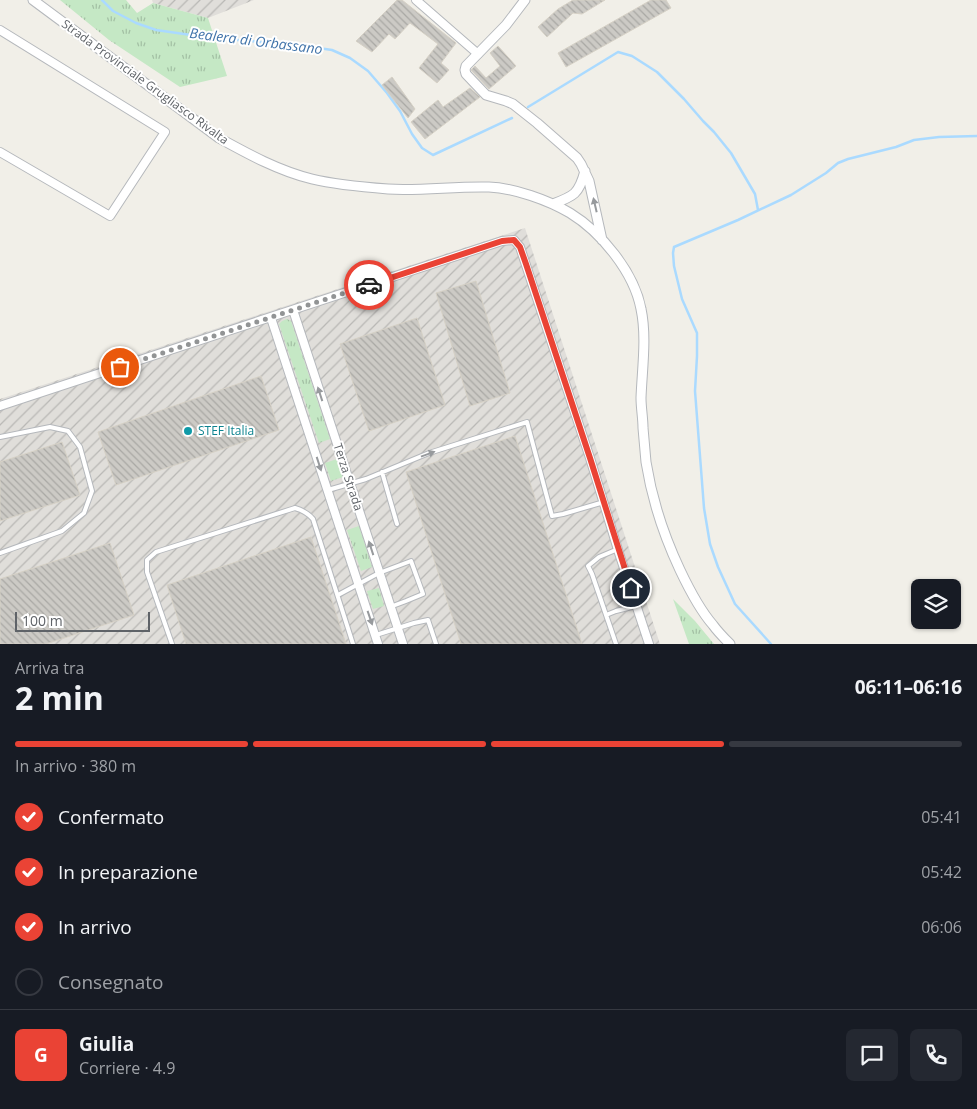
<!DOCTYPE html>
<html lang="it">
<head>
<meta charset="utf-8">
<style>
  body { margin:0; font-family:"Open Sans",sans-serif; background:#242831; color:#f1f3f6; height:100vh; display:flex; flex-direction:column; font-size:19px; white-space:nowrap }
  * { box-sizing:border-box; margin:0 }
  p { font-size:16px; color:#9ea1a6 }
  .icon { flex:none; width:28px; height:28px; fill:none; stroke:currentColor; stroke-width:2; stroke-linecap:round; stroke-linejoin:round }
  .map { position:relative; height:644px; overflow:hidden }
  .details { display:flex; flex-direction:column; background:#171b24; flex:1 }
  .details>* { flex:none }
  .tools { position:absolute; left:911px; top:579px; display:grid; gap:10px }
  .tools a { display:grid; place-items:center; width:50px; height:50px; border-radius:8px; background:#171b24; box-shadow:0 1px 4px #0004; font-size:25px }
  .scale { position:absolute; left:15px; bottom:12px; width:135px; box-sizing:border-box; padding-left:5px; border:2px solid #5f6368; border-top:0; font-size:14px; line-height:18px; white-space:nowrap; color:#5f6368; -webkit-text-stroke:4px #fff; paint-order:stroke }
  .pin { position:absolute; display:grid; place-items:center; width:42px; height:42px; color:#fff; margin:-21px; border:2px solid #fff; border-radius:50%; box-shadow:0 1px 5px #0007 }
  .courier { position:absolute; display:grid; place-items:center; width:50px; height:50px; margin:-25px; border:4px solid #ea4335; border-radius:50%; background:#fff; color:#222; box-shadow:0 1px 6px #0007 }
  .overview em { font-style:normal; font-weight:700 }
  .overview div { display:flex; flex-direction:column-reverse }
  .overview { display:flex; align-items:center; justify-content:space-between; height:85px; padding:0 15px }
  h1 { font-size:32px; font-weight:700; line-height:38px }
  .bar { display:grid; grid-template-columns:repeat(4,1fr); gap:8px 5px; align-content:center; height:60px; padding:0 15px }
  .bar i { height:6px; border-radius:4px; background:#363941 }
  .bar .selected { background:#ea4335 }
  .bar p { grid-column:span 4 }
  .line { display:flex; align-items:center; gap:12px; padding:0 15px; border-top:1px solid #363941 }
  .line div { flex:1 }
  .round { display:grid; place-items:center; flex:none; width:52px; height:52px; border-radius:8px; background:#242831 }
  ol { padding:0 15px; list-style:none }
  li { display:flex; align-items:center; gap:15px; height:55px }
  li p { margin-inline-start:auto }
  li .icon { padding:5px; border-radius:50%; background:#ea4335; color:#fff; stroke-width:4 }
  li:last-child { color:#9ea1a6 }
  li i { width:28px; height:28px; border:2px solid #363941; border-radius:50% }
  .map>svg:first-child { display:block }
  .industrial { fill:url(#industrial-furrows) }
  .grass { fill:url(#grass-tufts) }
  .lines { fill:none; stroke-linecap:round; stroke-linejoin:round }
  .stream { stroke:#aadaff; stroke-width:2.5 }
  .building { fill:url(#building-back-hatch); stroke:#d6d1c6 }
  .service-casing { stroke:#b5b8bc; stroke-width:6 }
  .minor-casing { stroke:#b5b8bc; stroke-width:10 }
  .tertiary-casing { stroke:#b5b8bc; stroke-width:11 }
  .service { stroke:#fff; stroke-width:4 }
  .minor { stroke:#fff; stroke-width:8 }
  .tertiary { stroke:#fff; stroke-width:9 }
  .oneway { fill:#979a9d }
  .done { stroke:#929495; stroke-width:5; stroke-dasharray:0 9 }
  .route { stroke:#ea4335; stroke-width:6 }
  .culture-dot { fill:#0f9aa8; stroke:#fff; stroke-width:2 }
  .labels { text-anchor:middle; stroke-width:4; stroke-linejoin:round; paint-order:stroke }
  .street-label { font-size:12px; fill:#5f6368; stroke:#fff }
  .culture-label { font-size:12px; fill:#0d838f; stroke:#fff; text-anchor:start }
  .water-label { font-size:14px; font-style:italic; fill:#4174aa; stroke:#fff }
</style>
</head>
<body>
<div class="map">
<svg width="977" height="644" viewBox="0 0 977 644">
  <defs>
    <pattern id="industrial-furrows" width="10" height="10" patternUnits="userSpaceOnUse" patternTransform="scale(1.25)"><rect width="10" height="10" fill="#e0deda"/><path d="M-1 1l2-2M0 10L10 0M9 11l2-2" fill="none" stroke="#b9b8b5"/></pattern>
    <pattern id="grass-tufts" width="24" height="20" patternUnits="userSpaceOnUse" patternTransform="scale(1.25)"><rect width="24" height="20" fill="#c5e8c5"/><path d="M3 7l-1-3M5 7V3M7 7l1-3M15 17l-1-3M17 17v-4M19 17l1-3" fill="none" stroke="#a3c0a4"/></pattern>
    <pattern id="building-back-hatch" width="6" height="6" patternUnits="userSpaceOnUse" patternTransform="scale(1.25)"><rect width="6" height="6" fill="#cccac5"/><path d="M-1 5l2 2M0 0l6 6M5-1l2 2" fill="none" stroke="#a9a8a4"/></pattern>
  </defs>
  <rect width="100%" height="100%" fill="#f1efe8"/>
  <path class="industrial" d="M152 0H254L208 18 153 3Z
    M525 228 660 644H0V399Z"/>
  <path class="grass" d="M60 0H126L137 13 153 3 208 18 227 76 180 87 109 40Z
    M287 319 291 321 330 439 319 443 279 324 282 321Z
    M337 459 343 477 331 481 325 463Z
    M359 526 372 567 361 571 347 530Z
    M379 588 384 606 373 609 367 591Z
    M673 599 695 621 714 644H689Z"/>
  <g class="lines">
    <path class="stream" d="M102 0 113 11 136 23 156 30 212 38 298 45 332 50 350 58 368 71 387 93 400 111 412 134 422 148 433 155 512 118
      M528 107 618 52 632 56 657 72 684 99 703 121 714 132 731 153 755 194 758 210
      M771 644 735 604 718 567 710 544 704 508 695 391 697 356V333L682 299 674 266 673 253 674 247 738 220 791 195 826 173 838 163 848 159 896 147 914 140 939 137 977 136"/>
  </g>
  <path class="building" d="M397 0H402L456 43 441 63 449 70 437 83 419 68 438 44 410 23 395 39 389 34 372 52 356 41Z
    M573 0H605L582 14 573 13 547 37 538 27 558 9Z
    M651 0H666L671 8 566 67 558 53Z
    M498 46 516 66 489 89 471 70 475 66 486 78 500 66 490 53Z
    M392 77 415 109 408 118 382 85Z
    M470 88 480 97 425 139 411 122 438 100 443 107Z
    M476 281 510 393 470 406 436 293Z
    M417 318 445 405 369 431 340 344Z
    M261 376 279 430 116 485 98 432Z
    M515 436 582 644H461L406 472Z
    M62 442 80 495 0 521V462Z
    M311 537 346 644H186L167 585Z
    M110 543 134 615 46 644H0V579Z"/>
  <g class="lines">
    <defs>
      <path id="service" d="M0 437 50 427 68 431 80 447 92 491 84 513 62 531 0 553
        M382 472 397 524
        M328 490 366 479 429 453 527 422 552 516 563 514 604 502
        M338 595 379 573 411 561 423 594 406 601 390 607
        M606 615 616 611 636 606
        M376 635 414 623 428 620 436 644
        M172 644 147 572V560L156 552 295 508C302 510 308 513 313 519L353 644
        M616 644 592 574 588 566 599 557 618 549"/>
      <path id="minor" d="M416 0 478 54
        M0 30 165 132 110 216 0 152
        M293 310 403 644
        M271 318 378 644
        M0 406 502 241 514 240 520 247 590 458 619 553 649 644"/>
      <path id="tertiary" d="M33 0 219 138C248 154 279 171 312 179 337 185 362 187 388 189 421 191 456 186 489 187 514 188 548 200 570 213 601 232 634 272 641 309 647 337 642 370 641 398 641 408 643 418 643 428 644 439 645 451 646 462 652 500 664 536 680 570 689 589 699 609 713 625 718 632 724 638 730 644
        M525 0 506 25 466 66 465 70 466 74 486 95 506 101 513 104 537 123 577 158 581 164 589 181 602 240
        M553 204C574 196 579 194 585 171"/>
    </defs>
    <use href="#service" class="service-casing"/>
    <use href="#minor" class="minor-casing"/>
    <use href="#tertiary" class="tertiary-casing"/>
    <use href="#service" class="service"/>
    <use href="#minor" class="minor"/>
    <use href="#tertiary" class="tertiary"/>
  </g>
  <defs><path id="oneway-solid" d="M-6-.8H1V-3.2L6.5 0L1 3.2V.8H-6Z" transform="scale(1.25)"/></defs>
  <g class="oneway">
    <use href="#oneway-solid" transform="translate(595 205) rotate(-103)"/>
    <use href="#oneway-solid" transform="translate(320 394) rotate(-108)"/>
    <use href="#oneway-solid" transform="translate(428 454) rotate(-20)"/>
    <use href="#oneway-solid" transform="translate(319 464) rotate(72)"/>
    <use href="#oneway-solid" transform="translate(371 548) rotate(-108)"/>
    <use href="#oneway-solid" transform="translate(370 618) rotate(71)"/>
  </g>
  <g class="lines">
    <path class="done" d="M120 367 369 285"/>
    <path class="route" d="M369 285 502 241 514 240 520 247 526 264 590 458 631 588"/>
  </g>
  <circle class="culture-dot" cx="188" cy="431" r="5"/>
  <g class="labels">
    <g class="street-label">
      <text transform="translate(145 82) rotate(36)" y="4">Strada Provinciale Grugliasco Rivalta</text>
      <text transform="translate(348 477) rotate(72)" y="4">Terza Strada</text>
    </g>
    <g class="culture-label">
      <text x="198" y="435">STEF Italia</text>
    </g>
    <g class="water-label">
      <text transform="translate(256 41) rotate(7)" y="5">Bealera di Orbassano</text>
    </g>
  </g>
</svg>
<div class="tools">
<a><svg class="icon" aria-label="layers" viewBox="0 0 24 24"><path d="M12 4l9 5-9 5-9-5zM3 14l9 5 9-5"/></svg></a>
</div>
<div class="scale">100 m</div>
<div class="pin" style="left:120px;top:367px;background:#ea580c"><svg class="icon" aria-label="bag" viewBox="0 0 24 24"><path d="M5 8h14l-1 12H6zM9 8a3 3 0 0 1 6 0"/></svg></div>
<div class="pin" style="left:631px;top:588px;background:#1f2937"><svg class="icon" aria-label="home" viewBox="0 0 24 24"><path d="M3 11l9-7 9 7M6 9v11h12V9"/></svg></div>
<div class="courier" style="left:369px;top:285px"><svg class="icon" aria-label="car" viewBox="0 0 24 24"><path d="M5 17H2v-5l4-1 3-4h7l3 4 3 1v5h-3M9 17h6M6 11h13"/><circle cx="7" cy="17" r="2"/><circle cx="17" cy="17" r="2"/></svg></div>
</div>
<section class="details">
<div class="overview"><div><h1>2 min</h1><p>Arriva tra</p></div><em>06:11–06:16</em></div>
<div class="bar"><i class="selected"></i><i class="selected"></i><i class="selected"></i><i></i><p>In arrivo · 380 m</p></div>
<ol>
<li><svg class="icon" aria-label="check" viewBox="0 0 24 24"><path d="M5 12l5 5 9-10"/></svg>Confermato<p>05:41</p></li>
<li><svg class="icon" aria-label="check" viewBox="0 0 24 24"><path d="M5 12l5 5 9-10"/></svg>In preparazione<p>05:42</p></li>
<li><svg class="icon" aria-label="check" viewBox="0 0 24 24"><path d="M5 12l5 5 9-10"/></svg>In arrivo<p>06:06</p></li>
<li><i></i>Consegnato</li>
</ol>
<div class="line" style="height:90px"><b class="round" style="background:#ea4335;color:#fff">G</b><div><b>Giulia</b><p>Corriere · 4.9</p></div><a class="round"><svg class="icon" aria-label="chat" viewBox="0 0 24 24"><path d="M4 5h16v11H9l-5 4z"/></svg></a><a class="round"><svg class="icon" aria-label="phone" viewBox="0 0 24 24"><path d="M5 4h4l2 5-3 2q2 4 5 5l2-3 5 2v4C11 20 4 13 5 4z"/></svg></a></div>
</section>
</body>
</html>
